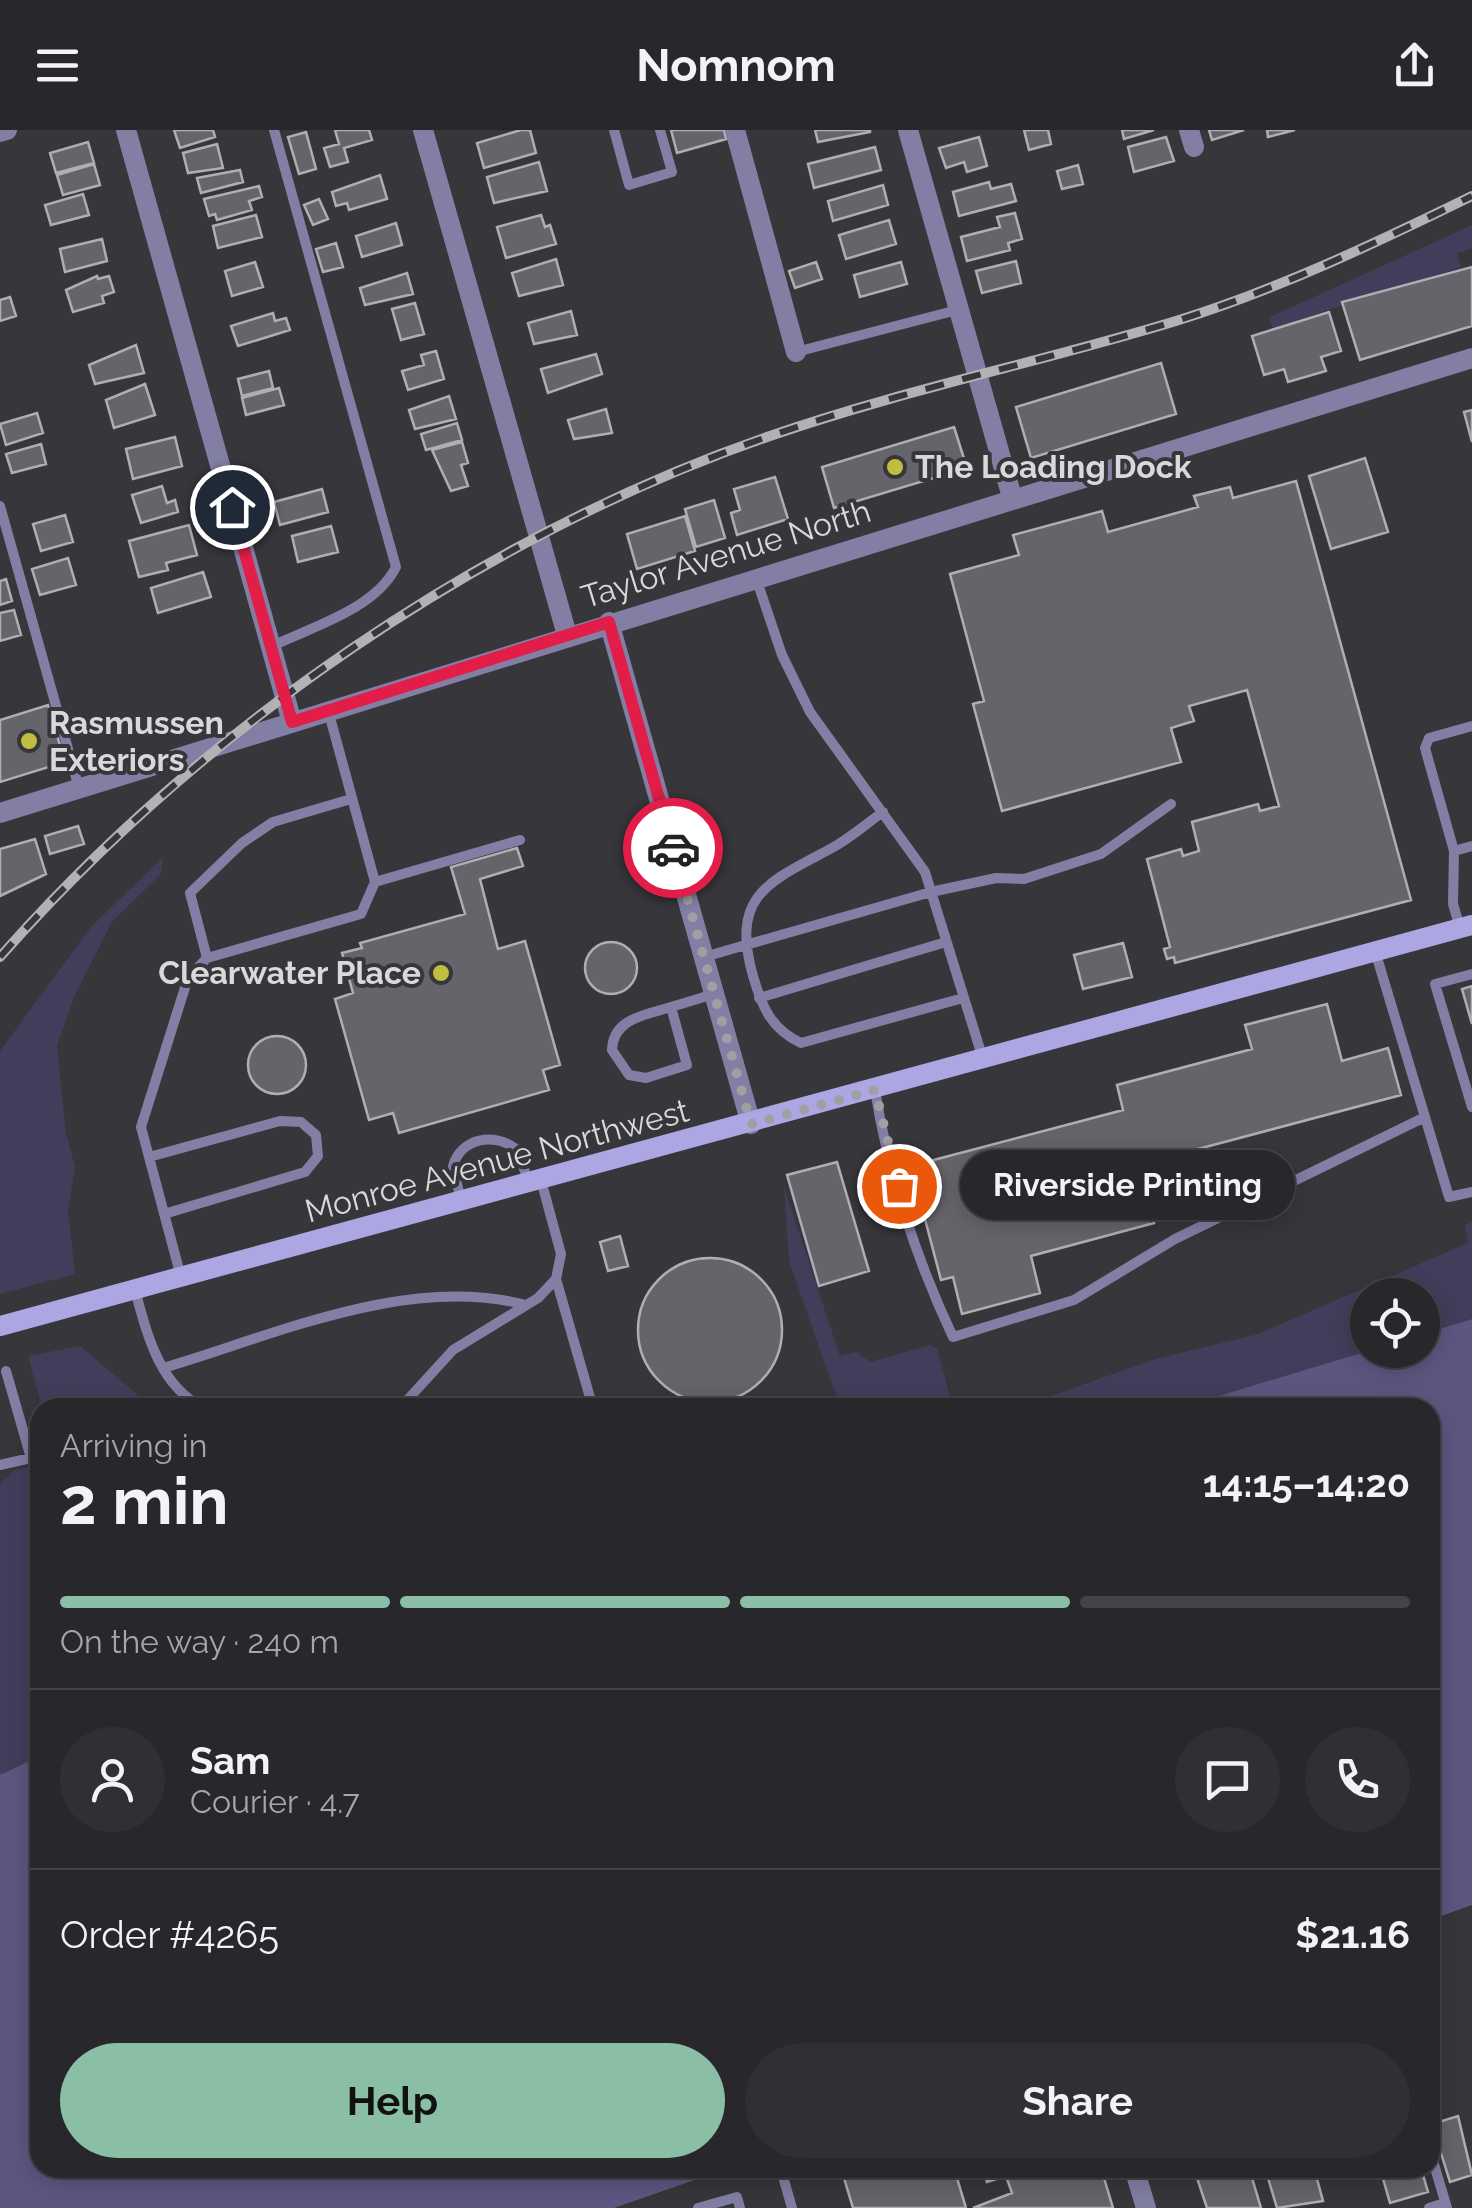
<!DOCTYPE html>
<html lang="en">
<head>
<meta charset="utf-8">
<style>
  body { margin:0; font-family:Raleway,sans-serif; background:#303034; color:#f1f3f6; height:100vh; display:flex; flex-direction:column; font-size:38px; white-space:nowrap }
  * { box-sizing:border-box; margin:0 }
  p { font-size:32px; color:#a5a6a9 }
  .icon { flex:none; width:55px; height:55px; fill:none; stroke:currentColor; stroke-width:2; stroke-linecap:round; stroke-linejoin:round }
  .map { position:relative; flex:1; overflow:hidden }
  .drawer { position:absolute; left:30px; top:1268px; width:1410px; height:780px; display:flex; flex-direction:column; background:#28282c; border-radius:30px; box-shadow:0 5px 25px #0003,0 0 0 2px #444448 }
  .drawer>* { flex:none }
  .tools { position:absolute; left:1350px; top:1148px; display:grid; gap:20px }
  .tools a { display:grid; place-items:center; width:90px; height:90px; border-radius:50%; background:#28282c; box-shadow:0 5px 25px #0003,0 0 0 2px #444448; font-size:50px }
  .pin { position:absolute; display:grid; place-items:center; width:85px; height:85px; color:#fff; margin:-42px; border:5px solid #fff; border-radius:50%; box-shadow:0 2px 10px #0007 }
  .courier { position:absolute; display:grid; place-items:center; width:100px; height:100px; margin:-50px; border:8px solid #e11d48; border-radius:50%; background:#fff; color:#222; box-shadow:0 2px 12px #0007 }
  .bubble { position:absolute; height:70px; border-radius:35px; background:#28282c; box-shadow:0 5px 25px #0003,0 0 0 2px #444448; font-size:32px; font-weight:700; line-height:70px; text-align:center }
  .overview em { font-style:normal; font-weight:700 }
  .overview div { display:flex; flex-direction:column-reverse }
  .overview { display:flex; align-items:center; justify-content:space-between; height:170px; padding:0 30px }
  h1 { font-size:65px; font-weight:700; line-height:75px }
  .bar { display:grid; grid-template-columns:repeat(4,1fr); gap:15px 10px; align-content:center; height:120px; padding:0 30px }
  .bar i { height:12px; border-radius:8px; background:#444448 }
  .bar .current { background:#8abfa5 }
  .bar p { grid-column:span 4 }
  .line { display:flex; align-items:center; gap:25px; padding:0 30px; border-top:2px solid #444448 }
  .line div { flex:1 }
  .round { display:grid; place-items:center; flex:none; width:105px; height:105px; border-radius:52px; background:#303034 }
  .button { display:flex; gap:20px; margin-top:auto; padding:20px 30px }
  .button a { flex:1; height:115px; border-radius:60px; background:#8abfa5; color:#111; font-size:40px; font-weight:700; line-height:115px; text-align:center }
  .button a+a { background:#303034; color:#f1f3f6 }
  header { display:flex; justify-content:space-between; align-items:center; height:130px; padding:0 30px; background:#28282c; font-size:45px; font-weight:700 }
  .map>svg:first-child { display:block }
  .green { fill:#413e5b }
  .water { fill:#5c5780 }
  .building { fill:#64646a; stroke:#aeaeb4; stroke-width:2.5 }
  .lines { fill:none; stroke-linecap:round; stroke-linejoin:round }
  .service { stroke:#827ea4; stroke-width:10 }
  .minor { stroke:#827ea4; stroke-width:20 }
  .secondary { stroke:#aca6e2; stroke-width:20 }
  .rail-casing { stroke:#b2b2b5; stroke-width:10 }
  .rail { stroke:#36363b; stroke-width:6; stroke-dasharray:19; stroke-linecap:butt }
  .done { stroke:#a0a0a4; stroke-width:10; stroke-dasharray:0 18 }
  .route { stroke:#e11d48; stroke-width:12 }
  .poi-dot { fill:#bfbe41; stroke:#36363b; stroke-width:4 }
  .labels { text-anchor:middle; stroke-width:8; stroke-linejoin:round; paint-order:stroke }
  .poi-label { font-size:32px; font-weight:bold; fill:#d9d9dc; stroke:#36363b; text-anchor:start }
  .street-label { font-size:32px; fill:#d9d9dc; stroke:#36363b }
</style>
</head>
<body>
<header><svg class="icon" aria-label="menu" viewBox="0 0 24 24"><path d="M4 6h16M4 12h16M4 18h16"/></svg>Nomnom<svg class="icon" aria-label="share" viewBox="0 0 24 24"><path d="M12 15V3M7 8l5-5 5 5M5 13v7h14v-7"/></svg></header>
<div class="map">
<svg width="1472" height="2078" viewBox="0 0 1472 2078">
  <rect width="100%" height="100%" fill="#36363b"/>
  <path class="green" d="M1472 95V118L1457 123 1461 137 1273 198 1268 188Z
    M163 727 161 744 112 792 74 867 57 916 66 1003 75 1037 68 1079 75 1144 0 1164V921L91 797Z
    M784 1057 840 1226 856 1222 871 1232 930 1215 937 1219 951 1270 962 1277H840L789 1131Z
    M1472 1092V1189L1423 1204 1422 1165H1368L1371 1220 1182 1277 1016 1278 1156 1229 1258 1204 1468 1113 1465 1095Z
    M80 1216 152 1277H42L28 1226Z
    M40 1335V1626L0 1645V1354L15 1340Z"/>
  <path class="water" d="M1472 1189V1775L1430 1790V1278L1182 1277 1371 1220H1422L1423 1204Z
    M40 1626V2038H729L614 2078H0V1645Z"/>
  <path class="building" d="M174 0H213L215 7 180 18Z
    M335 0H369L372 10 344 18 348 32 330 37 324 18 339 14Z
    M521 0H530L536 23 484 38 477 13Z
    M671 0H724L726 9 677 23Z
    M815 0H870V2L818 12Z
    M1024 0H1048L1051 14 1029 20Z
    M1122 0H1154L1124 9Z
    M1209 0H1244L1212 10Z
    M1267 0H1295L1268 7Z
    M306 2 316 39 299 44 288 7Z
    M979 7 987 36 967 42 964 32 946 38 939 18Z
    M1166 7 1174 31 1134 42 1128 17Z
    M88 12 94 33 56 43 50 23Z
    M217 14 223 38 188 43 183 23Z
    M875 17 881 40 814 58 808 34Z
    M539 32 547 61 494 73 487 47Z
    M94 34 100 55 63 65 57 45Z
    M1078 35 1083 54 1062 59 1057 41Z
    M240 40 243 52 201 63 197 48Z
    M380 45 387 69 349 80 347 73 336 76 332 62Z
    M989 52 991 59 1011 54 1016 71 959 86 953 62Z
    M883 55 888 75 833 91 828 71Z
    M259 56 262 67 249 71 252 80 217 90 215 84 209 86 204 69Z
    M83 64 89 85 51 95 45 75Z
    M319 69 328 89 313 95 304 75Z
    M1015 83 1022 109 1008 113 1010 120 967 131 961 107 1000 97 997 87Z
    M256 85 262 107 218 118 213 96Z
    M541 85 545 97 550 95 556 114 506 128 497 97Z
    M889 90 896 114 846 129 839 105Z
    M396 93 402 115 362 127 356 106Z
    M102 109 107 131 65 142 60 119Z
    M336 113 343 137 323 142 316 119Z
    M556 129 563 155 519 166 512 143Z
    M1016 131 1021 153 982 163 976 141Z
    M255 132 263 157 232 166 225 141Z
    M816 132 822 149 795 158 789 141Z
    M901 132 907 154 860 167 854 145Z
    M1472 137V196L1360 230 1342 172Z
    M407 143 413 164 365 175 360 158Z
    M97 146 98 149 109 146 114 162 102 166 104 173 73 182 66 160Z
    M10 167 16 186 0 191V170Z
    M415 173 424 204 401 210 392 179Z
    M571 181 577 205 534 214 528 193Z
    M1329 182 1341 221 1321 227 1326 241 1288 252 1284 239 1264 245 1252 206Z
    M273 183 275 191 286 188 290 200 238 216 231 196Z
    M136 215 144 243 95 254 89 235Z
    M436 221 444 249 408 260 402 241 424 235 421 225Z
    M596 224 602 244 548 263 541 239Z
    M1161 233 1176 284 1031 328 1016 277Z
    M269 241 273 258 242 266 238 249Z
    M145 254 155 285 114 298 106 270Z
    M279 258 284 275 246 285 242 268Z
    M449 266 456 289 415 299 409 280Z
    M606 279 612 303 574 309 568 290Z
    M1472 280V312L1464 282Z
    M37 283 43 303 6 315 0 294Z
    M457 293 462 310 426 320 421 304Z
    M954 297 967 338 834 378 822 337Z
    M175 307 182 336 133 349 126 319Z
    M462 312 468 333 461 335 468 356 451 361 432 320Z
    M41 314 46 334 12 343 6 324Z
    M1365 328 1388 402 1331 419 1309 346Z
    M775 347 788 389 737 405 731 383 740 380 734 359Z
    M1296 351 1411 770 1175 833 1174 827 1167 829 1164 819 1170 817 1147 729 1181 719 1183 726 1199 721 1192 692 1258 674 1260 681 1279 676 1247 560 1189 576 1194 591 1171 598 1181 632 1002 681 973 574 984 571 950 444 1019 425 1013 405 1102 381 1108 402 1198 377 1194 366 1230 357 1233 368Z
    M162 356 167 373 175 370 178 382 141 393 132 365Z
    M322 359 328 382 280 395 274 372Z
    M714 370 725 408 696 417 685 379Z
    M65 385 73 412 41 421 33 394Z
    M685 386 695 421 637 439 627 404Z
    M189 395 197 425 166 433 168 440 139 447 129 411Z
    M331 396 338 422 298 432 292 406Z
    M68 428 76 455 40 465 32 439Z
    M203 442 211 467 158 483 151 458Z
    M6 449 12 471 0 475V451Z
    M14 480 21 505 0 511V483Z
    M48 575 65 632 0 652V590Z
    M78 696 84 714 50 724 45 706Z
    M35 709 46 744 0 766V719Z
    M517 718 523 736 480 749 498 819 525 811 560 935 543 940 549 960 399 1003 393 983 369 990 335 869 353 863 342 823 362 818 360 813 465 784 451 737Z
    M585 838a26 26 0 1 1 52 0a26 26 0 1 1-52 0Z
    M1123 813 1132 847 1083 859 1074 825Z
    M1472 856V894L1462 859Z
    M1327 874 1342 931 1388 918 1401 965 1138 1035 1154 1093 1031 1126 1040 1163 962 1184 953 1147 941 1150 911 1036 1123 980 1117 955 1252 919 1245 895Z
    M248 935a29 29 0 1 1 58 0a29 29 0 1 1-58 0Z
    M837 1032 869 1141 819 1156 787 1045Z
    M620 1106 628 1136 608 1141 600 1112Z
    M638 1200a72 72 0 1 1 144 0a72 72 0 1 1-144 0Z
    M1458 1986 1472 2045 1450 2052 1432 1994Z
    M841 2038H954L966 2078H853Z
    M983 2038H1101L1113 2078H973L1012 2063 1006 2046 987 2052Z
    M1249 2038 1261 2078H1207L1194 2039Z
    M1265 2038H1314L1323 2071 1277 2078Z
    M1380 2038H1421L1428 2062 1390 2073Z"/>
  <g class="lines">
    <path class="service" d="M614 0 629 55 672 42 660 0
      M796 222 957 180
      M0 376 79 658
      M756 448 782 525 810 582 925 742 983 929
      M272 516C312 497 375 479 396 437L274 0
      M883 682C866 694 850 708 832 718 769 752 730 764 753 846 762 877 771 899 801 913L963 868
      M1454 721 1425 618 1429 608 1472 596
      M375 752 520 710
      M1460 798 1453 774 1454 721 1472 716
      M1375 821 1425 987
      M704 827 931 762 996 748 1024 749 1101 724 1171 674
      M207 828 190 763 242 713 273 692 351 669
      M1472 844 1435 854 1472 977
      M759 868 946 812
      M671 877C646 885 613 888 612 920L629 945 646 948 687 935 671 877 714 864
      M875 960C888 1043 917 1131 953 1207L1074 1170 1175 1109 1425 987 1449 1067 1472 1062
      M149 1027 280 991 301 992 316 1005 318 1026 305 1042 164 1084
      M461 1071 453 1036C461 1008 494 1002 516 1019L530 1054
      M181 1147 141 997 188 848 207 828 361 784 375 752 328 580
      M556 1149 593 1278
      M135 1160C147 1204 159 1256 204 1278
      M163 1238C275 1205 408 1144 526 1175
      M400 1278 453 1220 538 1168 556 1149 561 1124 541 1050
      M0 1335 31 1328 6 1241
      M1430 2021 1447 2078
      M782 2043 792 2078
      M698 2078 737 2067 740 2078
      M1429 2078 1445 2073"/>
    <path class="minor" d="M126 0 292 592
      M423 0 567 505
      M735 0 796 222
      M908 0 1012 367
      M1189 0 1194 17
      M0 2 7 0
      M609 492 751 994
      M0 683 1472 228
      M1134 2038 1146 2078"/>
    <path class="secondary" d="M0 1196 1472 795"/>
    <defs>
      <path id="rail" d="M0 827C201 599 482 405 770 306 903 260 1041 232 1176 191 1279 159 1376 113 1472 66"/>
    </defs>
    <use href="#rail" class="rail-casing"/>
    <use href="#rail" class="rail"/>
  </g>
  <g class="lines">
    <path class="done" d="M673 718 751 994 875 960 899 1056"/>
    <path class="route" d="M232 377 292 592 609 492 673 718"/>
  </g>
  <g class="poi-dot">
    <circle cx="895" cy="337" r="10"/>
    <circle cx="29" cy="611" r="10"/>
    <circle cx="441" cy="843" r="10"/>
  </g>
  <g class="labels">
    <g class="poi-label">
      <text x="915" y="348">The Loading Dock</text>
      <text x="49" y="604">Rasmussen<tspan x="49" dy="37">Exteriors</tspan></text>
      <text x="421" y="854" text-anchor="end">Clearwater Place</text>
    </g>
    <g class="street-label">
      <text transform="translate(726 424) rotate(-17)" y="11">Taylor Avenue North</text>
      <text transform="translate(497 1031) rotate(-15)" y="11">Monroe Avenue Northwest</text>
    </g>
  </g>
</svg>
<div class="tools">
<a><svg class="icon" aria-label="locate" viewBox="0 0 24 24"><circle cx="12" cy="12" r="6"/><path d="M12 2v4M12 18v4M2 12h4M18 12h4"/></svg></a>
</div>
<div class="pin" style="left:899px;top:1056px;background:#ea580c"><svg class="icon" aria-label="bag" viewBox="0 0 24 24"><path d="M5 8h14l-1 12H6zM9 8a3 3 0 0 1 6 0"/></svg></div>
<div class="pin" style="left:232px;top:377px;background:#1f2937"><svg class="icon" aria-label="home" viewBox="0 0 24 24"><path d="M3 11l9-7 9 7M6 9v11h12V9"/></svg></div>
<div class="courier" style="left:673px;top:718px"><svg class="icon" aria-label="car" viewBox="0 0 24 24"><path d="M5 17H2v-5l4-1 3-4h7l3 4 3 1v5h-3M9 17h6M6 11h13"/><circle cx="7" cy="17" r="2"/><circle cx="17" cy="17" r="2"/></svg></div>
<div class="bubble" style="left:960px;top:1020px;width:335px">Riverside Printing</div>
<section class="drawer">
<div class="overview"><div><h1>2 min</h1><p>Arriving in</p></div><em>14:15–14:20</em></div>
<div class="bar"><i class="current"></i><i class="current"></i><i class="current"></i><i></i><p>On the way · 240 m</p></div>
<div class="line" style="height:180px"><a class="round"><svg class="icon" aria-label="person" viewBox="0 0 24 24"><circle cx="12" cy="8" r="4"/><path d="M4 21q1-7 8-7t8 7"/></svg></a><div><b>Sam</b><p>Courier · 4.7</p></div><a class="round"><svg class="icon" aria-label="chat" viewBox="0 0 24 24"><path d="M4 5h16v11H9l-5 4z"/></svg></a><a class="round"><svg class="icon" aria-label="phone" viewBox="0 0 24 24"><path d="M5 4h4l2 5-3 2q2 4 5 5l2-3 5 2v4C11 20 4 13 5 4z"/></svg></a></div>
<div class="line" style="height:130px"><div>Order #4265</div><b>$21.16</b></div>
<div class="button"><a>Help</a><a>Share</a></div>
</section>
</div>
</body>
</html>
